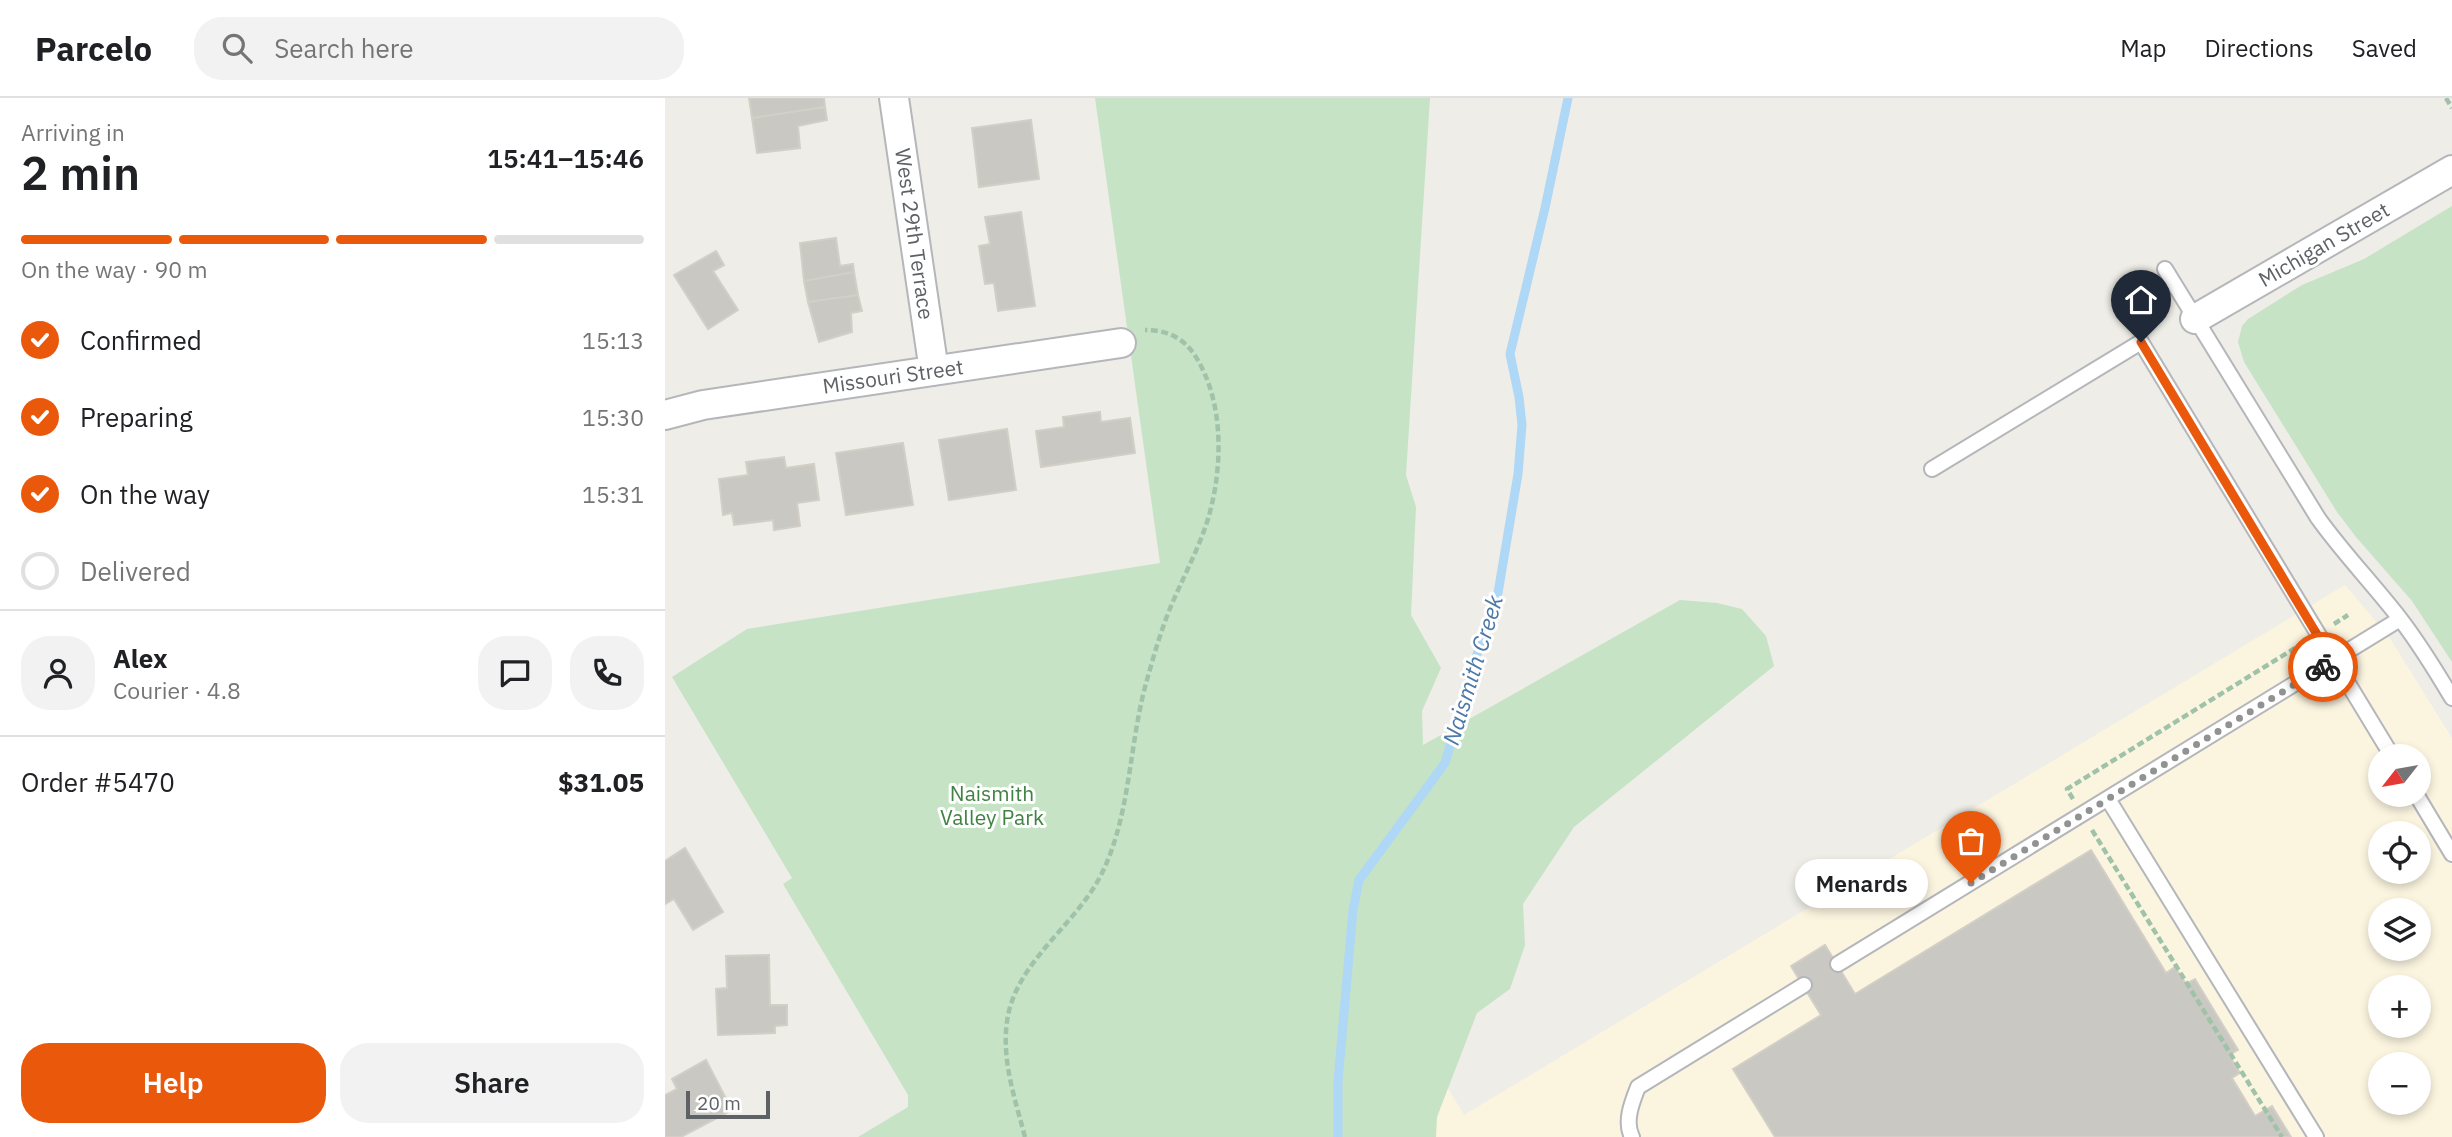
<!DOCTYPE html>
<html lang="en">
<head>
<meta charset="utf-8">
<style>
  body { margin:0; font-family:"IBM Plex Sans",sans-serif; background:#f2f2f2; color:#202124; height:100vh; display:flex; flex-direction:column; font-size:26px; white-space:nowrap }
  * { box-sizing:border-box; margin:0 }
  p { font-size:23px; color:#757577 }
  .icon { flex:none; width:38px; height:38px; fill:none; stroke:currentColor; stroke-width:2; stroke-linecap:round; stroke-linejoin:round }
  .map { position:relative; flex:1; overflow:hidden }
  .side { display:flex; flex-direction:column; background:#fff; width:665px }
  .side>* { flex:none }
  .needle { width:46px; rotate:239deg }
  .controls { position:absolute; left:1703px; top:646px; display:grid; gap:14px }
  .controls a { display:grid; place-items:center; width:63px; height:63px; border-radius:50%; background:#fff; box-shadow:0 4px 10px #0003; font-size:35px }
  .scale { position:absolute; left:21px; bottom:18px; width:84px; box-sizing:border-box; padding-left:7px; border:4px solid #5e6165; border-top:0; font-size:19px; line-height:24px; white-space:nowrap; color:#5e6165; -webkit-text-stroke:5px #fff; paint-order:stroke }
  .pin { position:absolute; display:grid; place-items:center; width:60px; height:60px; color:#fff; margin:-72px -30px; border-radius:50% 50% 50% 0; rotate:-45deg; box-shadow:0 0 7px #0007 }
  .pin .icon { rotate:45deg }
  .courier { position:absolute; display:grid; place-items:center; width:70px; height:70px; margin:-35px; border:5px solid #ea580c; border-radius:50%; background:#fff; color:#222; box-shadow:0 2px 9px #0007 }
  .bubble { position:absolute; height:49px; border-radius:24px; background:#fff; box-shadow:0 4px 10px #0003; font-size:23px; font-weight:600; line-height:49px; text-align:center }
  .overview em { font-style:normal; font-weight:600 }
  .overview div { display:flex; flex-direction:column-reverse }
  .overview { display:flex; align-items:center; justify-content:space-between; height:119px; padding:0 21px }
  h1 { font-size:46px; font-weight:600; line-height:52px }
  .bar { display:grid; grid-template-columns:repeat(4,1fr); gap:10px 7px; align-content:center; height:84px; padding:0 21px }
  .bar i { height:9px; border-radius:5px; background:#e0e0e0 }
  .bar .current { background:#ea580c }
  .bar p { grid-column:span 4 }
  .line { display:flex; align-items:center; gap:18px; padding:0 21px; border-top:2px solid #e0e0e0 }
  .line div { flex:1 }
  .round { display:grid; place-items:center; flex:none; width:74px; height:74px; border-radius:28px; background:#f2f2f2 }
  ol { padding:0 21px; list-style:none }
  li { display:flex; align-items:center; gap:21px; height:77px }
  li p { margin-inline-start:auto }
  li .icon { padding:7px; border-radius:50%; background:#ea580c; color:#fff; stroke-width:4 }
  li:last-child { color:#757577 }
  li i { width:38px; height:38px; border:4px solid #e0e0e0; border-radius:50% }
  .cta { display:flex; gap:14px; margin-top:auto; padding:14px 21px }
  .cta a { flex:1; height:80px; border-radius:28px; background:#ea580c; color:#fff; font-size:28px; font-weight:600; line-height:80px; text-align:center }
  .cta a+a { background:#f2f2f2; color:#202124 }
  header { display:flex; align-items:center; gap:42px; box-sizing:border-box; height:98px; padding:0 35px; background:#fff; border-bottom:2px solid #e0e0e0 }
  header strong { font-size:33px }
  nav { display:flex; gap:38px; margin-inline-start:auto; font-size:24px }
  .search { width:490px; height:63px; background:#f2f2f2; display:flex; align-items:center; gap:18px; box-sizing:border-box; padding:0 24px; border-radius:28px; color:#757577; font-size:26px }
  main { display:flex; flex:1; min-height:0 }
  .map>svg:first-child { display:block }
  .commercial { fill:#fbf5e0; fill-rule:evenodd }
  .green { fill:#c6e3c6 }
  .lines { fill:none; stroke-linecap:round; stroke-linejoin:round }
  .stream { stroke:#afd7f6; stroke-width:9 }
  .building { fill:#cac8c3; stroke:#d3cfc6; stroke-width:2 }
  .lane-casing { stroke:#b4b6ba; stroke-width:18 }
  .street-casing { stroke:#b4b6ba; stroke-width:32 }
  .path { stroke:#9fc2a9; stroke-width:4.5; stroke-dasharray:7 3.5; stroke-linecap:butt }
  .lane { stroke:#fff; stroke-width:14 }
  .street { stroke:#fff; stroke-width:28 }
  .done { stroke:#919292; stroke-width:7; stroke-dasharray:0 12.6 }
  .route { stroke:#ea580c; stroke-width:9 }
  .labels { text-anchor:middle; stroke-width:6; stroke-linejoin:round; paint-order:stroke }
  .street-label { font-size:21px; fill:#5e6165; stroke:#fff }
  .park-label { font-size:21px; fill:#3f8343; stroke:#fff }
  .water-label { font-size:23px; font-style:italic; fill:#4d78a7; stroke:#fff }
</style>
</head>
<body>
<header>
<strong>Parcelo</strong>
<div class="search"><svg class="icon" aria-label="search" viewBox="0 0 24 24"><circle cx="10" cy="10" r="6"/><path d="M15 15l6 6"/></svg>Search here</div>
<nav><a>Map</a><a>Directions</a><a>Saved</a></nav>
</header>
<main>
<section class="side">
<div class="overview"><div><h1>2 min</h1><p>Arriving in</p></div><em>15:41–15:46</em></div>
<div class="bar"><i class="current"></i><i class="current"></i><i class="current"></i><i></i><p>On the way · 90 m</p></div>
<ol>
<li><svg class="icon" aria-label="check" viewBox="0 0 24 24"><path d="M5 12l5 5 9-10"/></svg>Confirmed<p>15:13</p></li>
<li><svg class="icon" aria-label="check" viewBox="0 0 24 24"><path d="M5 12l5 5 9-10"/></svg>Preparing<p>15:30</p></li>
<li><svg class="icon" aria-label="check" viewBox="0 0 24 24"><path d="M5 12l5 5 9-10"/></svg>On the way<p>15:31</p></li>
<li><i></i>Delivered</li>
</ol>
<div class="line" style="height:126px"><a class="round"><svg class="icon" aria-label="person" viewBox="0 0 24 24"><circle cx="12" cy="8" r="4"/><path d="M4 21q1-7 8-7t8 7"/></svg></a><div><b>Alex</b><p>Courier · 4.8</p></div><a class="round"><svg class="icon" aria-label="chat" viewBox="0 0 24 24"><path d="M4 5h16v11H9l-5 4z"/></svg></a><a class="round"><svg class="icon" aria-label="phone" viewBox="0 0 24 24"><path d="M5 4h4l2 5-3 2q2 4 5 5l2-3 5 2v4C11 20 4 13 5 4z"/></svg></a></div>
<div class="line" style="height:91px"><div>Order #5470</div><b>$31.05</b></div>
<div class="cta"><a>Help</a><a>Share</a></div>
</section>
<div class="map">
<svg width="1787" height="1039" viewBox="0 0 1787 1039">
  <rect width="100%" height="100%" fill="#efede7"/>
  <path class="commercial" d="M1680 487 1724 539 1787 640V1039H513L646 763 799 1017ZM1715 658H1754V696H1715ZM1715 735H1754V774H1715ZM1715 812H1754V850H1715ZM1715 889H1754V928H1715ZM1715 966H1754V1004H1715Z"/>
  <path class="green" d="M430 0H765L741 377 751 409 746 517 776 570 757 613 758 647 1015 502 1052 505 1077 511 1101 538 1109 568 909 729 858 806 860 847 845 891 812 915 772 1019 771 1039H193L243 1009V997L118 786 127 780 7 579 82 531 495 465Z
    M1787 108V564L1747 503 1691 439 1672 414 1579 264 1573 244 1577 228 1583 221 1637 187 1699 161Z"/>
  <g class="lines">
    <path class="stream" d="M673 1039V983L688 812 694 782 780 665 811 559 831 507 853 376 857 327 854 299 845 256 880 110 903 0"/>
  </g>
  <path class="building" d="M84 0H159L160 9 87 20Z
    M160 9 162 22 133 28 135 50 92 55 87 20Z
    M366 22 374 81 314 89 307 30Z
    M356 114 370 208 333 213 329 185 320 186 314 148 325 146 320 119Z
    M171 140 175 168 188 166 189 174 139 183 135 145Z
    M51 153 59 167 48 173 73 212 43 231 9 177Z
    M189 174 193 197 143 204 139 183Z
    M193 197 197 213 186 215 187 234 154 244 143 204Z
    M435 314 436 324 465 320 470 355 376 369 371 333 399 329 398 319Z
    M342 331 351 392 284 402 274 342Z
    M238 345 248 407 181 417 171 355Z
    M119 359 121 370 149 366 154 402 132 405 135 428 109 432 108 422 69 427 67 415 58 417 54 381 83 377 81 364Z
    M20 750 58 814 28 832 9 801 0 806V763Z
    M1426 752 1501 875 1510 869 1521 886 1530 881 1573 952 1564 957 1575 975 1567 980 1590 1018 1607 1008 1626 1039H1110L1068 971 1156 917 1126 868 1160 847 1190 896Z
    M104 857 105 907H122V927L110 928V935L53 937 51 891 62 890 61 858Z
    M41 962 67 1012 16 1039H0V997L12 991 7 981Z"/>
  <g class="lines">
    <defs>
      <path id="lane" d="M1500 171 1653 420C1678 455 1709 487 1736 522 1755 547 1771 573 1787 600
        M1267 371 1476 244 1727 658
        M1751 696 1787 756
        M1443 701 1651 1039
        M1173 866 1735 521
        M967 1039C959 1024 967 1004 973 989L1139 887"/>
      <path id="street" d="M229 0 269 273
        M1530 221 1787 72
        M0 317 38 307 456 245"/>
    </defs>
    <use href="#lane" class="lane-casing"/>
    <use href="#street" class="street-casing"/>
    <path class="path" d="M1781 0 1787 10
      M1669 526 1683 517
      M1408 701 1402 691 1635 547
      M1427 732 1617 1039
      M360 1039C349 997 333 953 345 909 361 856 413 824 437 775 465 718 464 650 480 589 487 564 494 538 504 513 516 483 533 453 543 421 557 374 559 314 537 270 525 245 509 232 480 232"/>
    <use href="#lane" class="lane"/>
    <use href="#street" class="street"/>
  </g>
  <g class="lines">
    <path class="done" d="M1306 785 1658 569"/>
    <path class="route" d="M1476 244 1668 563 1658 569"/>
  </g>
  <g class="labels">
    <g class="street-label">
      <text transform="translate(249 136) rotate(82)" y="7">West 29th Terrace</text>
      <text transform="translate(1659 147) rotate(-30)" y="7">Michigan Street</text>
      <text transform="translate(228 279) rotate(-8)" y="7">Missouri Street</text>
    </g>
    <g class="park-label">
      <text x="327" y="703">Naismith<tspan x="327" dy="24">Valley Park</tspan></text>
    </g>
    <g class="water-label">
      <text transform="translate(808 572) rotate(-73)" y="8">Naismith Creek</text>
    </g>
  </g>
</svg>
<div class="controls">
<a><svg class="needle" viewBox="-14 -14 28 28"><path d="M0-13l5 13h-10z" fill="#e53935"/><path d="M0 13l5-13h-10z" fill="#757577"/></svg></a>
<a><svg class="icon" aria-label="locate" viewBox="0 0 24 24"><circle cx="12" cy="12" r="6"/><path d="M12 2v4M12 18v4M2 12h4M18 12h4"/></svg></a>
<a><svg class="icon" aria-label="layers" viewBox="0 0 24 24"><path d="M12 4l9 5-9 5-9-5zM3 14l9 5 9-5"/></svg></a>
<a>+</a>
<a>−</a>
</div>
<div class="scale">20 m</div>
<div class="pin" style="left:1306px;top:785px;background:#ea580c"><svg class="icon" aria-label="bag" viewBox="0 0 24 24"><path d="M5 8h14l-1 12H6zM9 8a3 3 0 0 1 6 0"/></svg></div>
<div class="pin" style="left:1476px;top:244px;background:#1f2937"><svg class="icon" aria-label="home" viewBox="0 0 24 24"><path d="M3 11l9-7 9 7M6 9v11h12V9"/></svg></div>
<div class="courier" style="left:1658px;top:569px"><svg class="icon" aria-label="bike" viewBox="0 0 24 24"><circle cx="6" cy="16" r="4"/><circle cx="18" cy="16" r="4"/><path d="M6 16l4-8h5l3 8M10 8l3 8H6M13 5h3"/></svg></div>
<div class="bubble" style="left:1130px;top:761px;width:133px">Menards</div>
</div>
</main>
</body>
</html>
